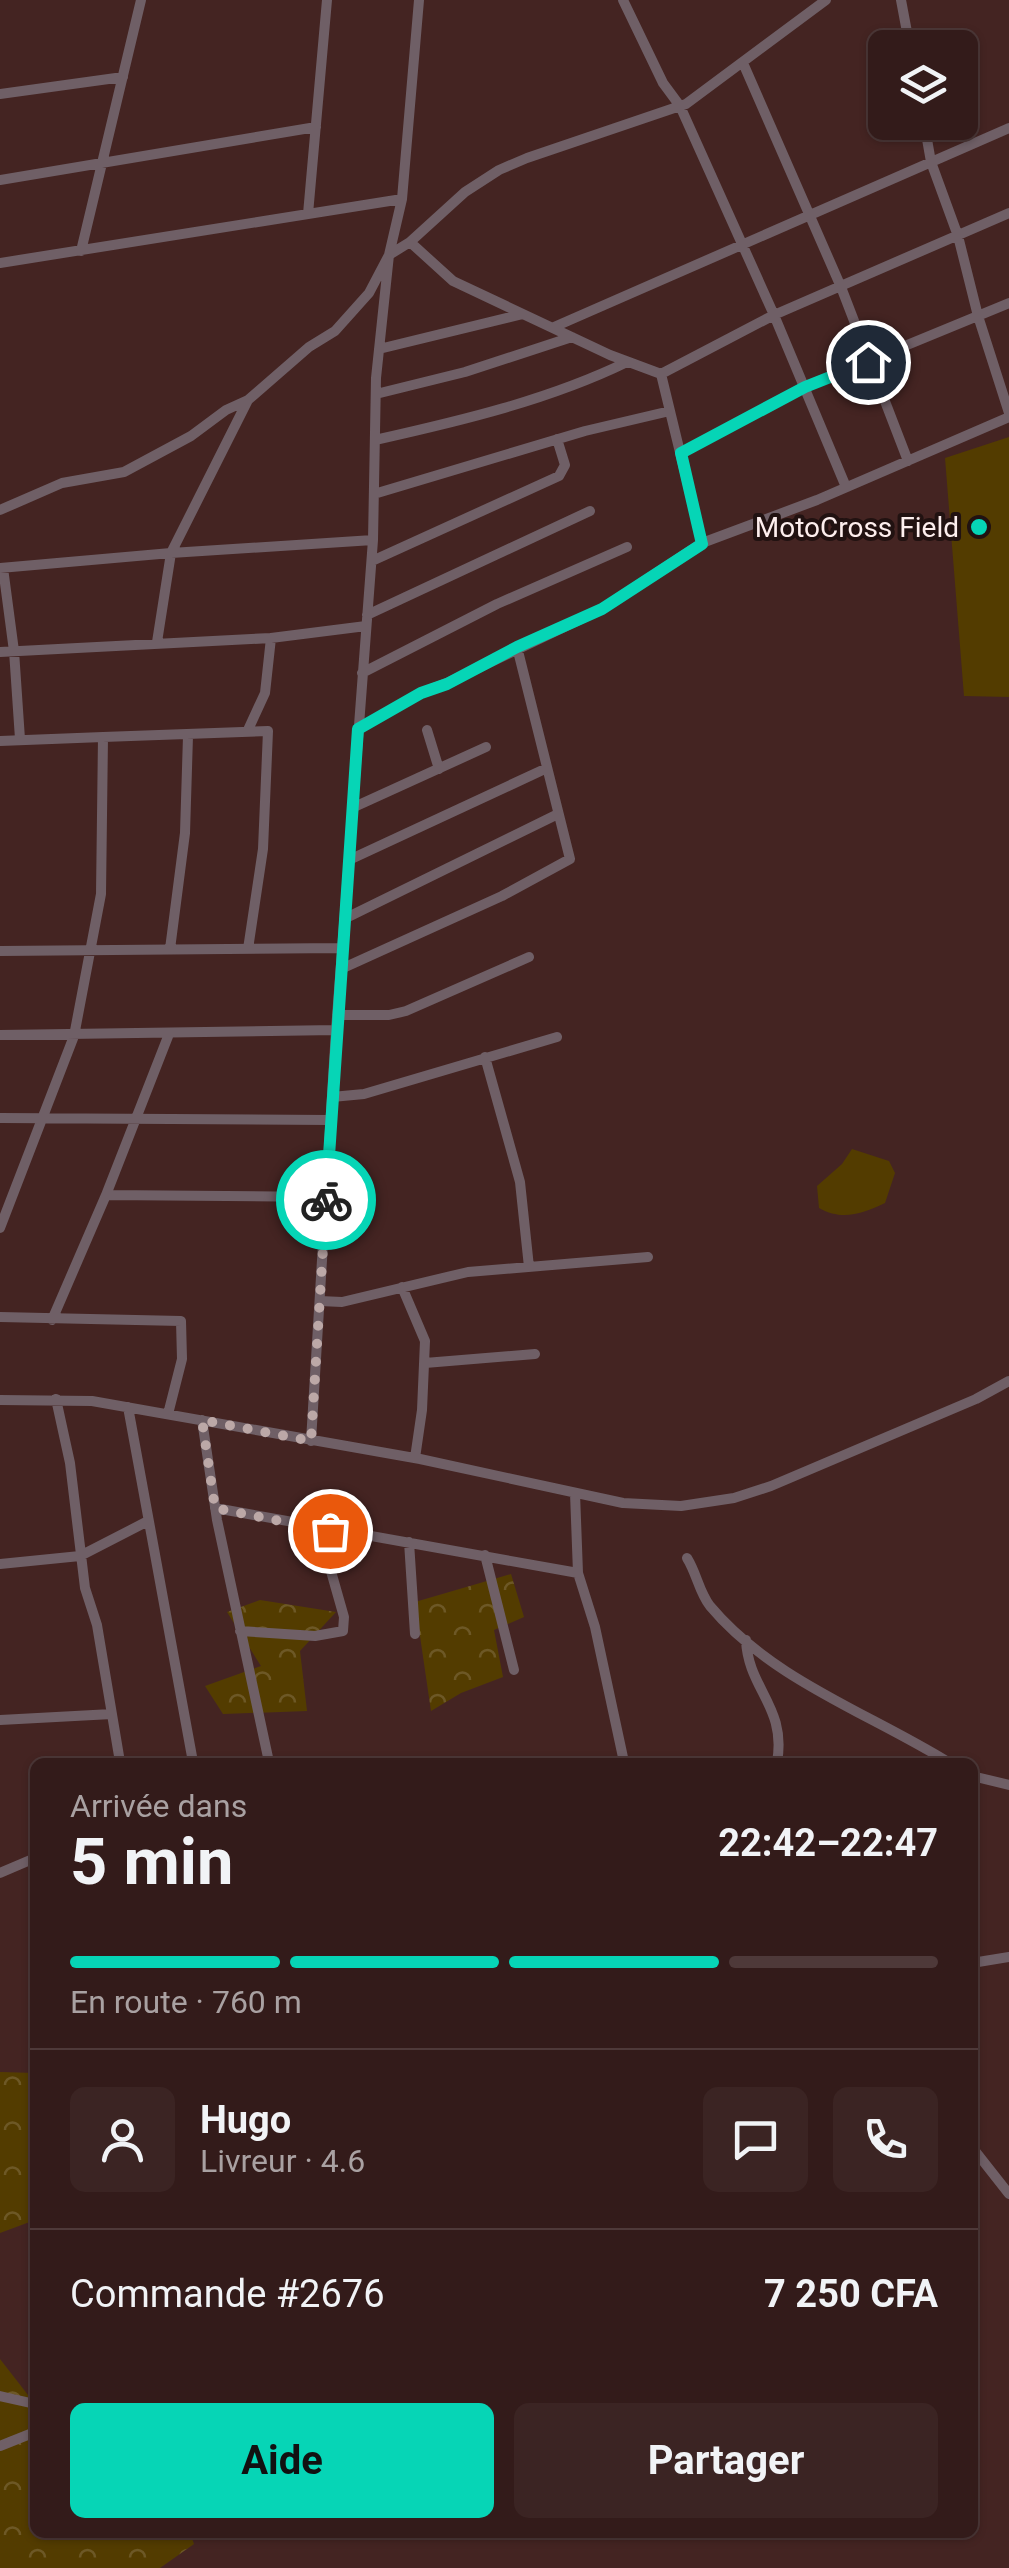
<!DOCTYPE html>
<html lang="fr">
<head>
<meta charset="utf-8">
<style>
  body { margin:0; font-family:Roboto,sans-serif; background:#3b2423; color:#f1f3f6; height:100vh; display:flex; flex-direction:column; font-size:38px; white-space:nowrap }
  * { box-sizing:border-box; margin:0 }
  p { font-size:32px; color:#a9a1a2 }
  .icon { flex:none; width:55px; height:55px; fill:none; stroke:currentColor; stroke-width:2; stroke-linecap:round; stroke-linejoin:round }
  .map { position:relative; flex:1; overflow:hidden }
  .panel { position:absolute; left:30px; top:1758px; width:948px; height:780px; display:flex; flex-direction:column; background:#331b1a; border-radius:15px; box-shadow:0 2px 8px #0004,0 0 0 2px #4e3939 }
  .panel>* { flex:none }
  .buttons { position:absolute; left:868px; top:30px; display:grid; gap:20px }
  .buttons a { display:grid; place-items:center; width:110px; height:110px; border-radius:15px; background:#331b1a; box-shadow:0 2px 8px #0004,0 0 0 2px #4e3939; font-size:50px }
  .pin { position:absolute; display:grid; place-items:center; width:85px; height:85px; color:#fff; margin:-42px; border:5px solid #fff; border-radius:50%; box-shadow:0 2px 10px #0007 }
  .courier { position:absolute; display:grid; place-items:center; width:100px; height:100px; margin:-50px; border:8px solid #06d5b6; border-radius:50%; background:#fff; color:#222; box-shadow:0 2px 12px #0007 }
  .headline em { font-style:normal; font-weight:700 }
  .headline div { display:flex; flex-direction:column-reverse }
  .headline { display:flex; align-items:center; justify-content:space-between; height:170px; padding:0 40px }
  h1 { font-size:65px; font-weight:700; line-height:75px }
  .bar { display:grid; grid-template-columns:repeat(4,1fr); gap:15px 10px; align-content:center; height:120px; padding:0 40px }
  .bar i { height:12px; border-radius:8px; background:#4e3939 }
  .bar .active { background:#06d5b6 }
  .bar p { grid-column:span 4 }
  .line { display:flex; align-items:center; gap:25px; padding:0 40px; border-top:2px solid #4e3939 }
  .line div { flex:1 }
  .round { display:grid; place-items:center; flex:none; width:105px; height:105px; border-radius:15px; background:#3b2423 }
  .action { display:flex; gap:20px; margin-top:auto; padding:20px 40px }
  .action a { flex:1; height:115px; border-radius:15px; background:#06d5b6; color:#111; font-size:40px; font-weight:700; line-height:115px; text-align:center }
  .action a+a { background:#3b2423; color:#f1f3f6 }
  .map>svg:first-child { display:block }
  .green { fill:#533c00 }
  .forest { fill:url(#forest-crowns) }
  .lines { fill:none; stroke-linecap:round; stroke-linejoin:round }
  .street { stroke:#6f5f66; stroke-width:10 }
  .done { stroke:#bca8a7; stroke-width:10; stroke-dasharray:0 18 }
  .route { stroke:#06d5b6; stroke-width:12 }
  .poi-dot { fill:#06d5b6; stroke:#211211; stroke-width:4 }
  .labels { text-anchor:middle; stroke-width:8; stroke-linejoin:round; paint-order:stroke }
  .poi-label { font-size:28px; fill:#fdefee; stroke:#211211; text-anchor:end }
</style>
</head>
<body>
<div class="map">
<svg width="1009" height="2568" viewBox="0 0 1009 2568">
  <defs>
    <pattern id="forest-crowns" width="20" height="18" patternUnits="userSpaceOnUse" patternTransform="scale(2.5)"><rect width="20" height="18" fill="#533c00"/><path d="M2 6a3 3 0 1 1 6 0M12 15a3 3 0 1 1 6 0" fill="none" stroke="#6d5826"/></pattern>
  </defs>
  <rect width="100%" height="100%" fill="#442422"/>
  <path class="green" d="M1009 437V697L964 696 945 458Z
    M852 1149 889 1161 895 1173 885 1203C862 1214 842 1221 819 1208L817 1186 842 1164Z"/>
  <path class="forest" d="M511 1574 524 1617 494 1630 503 1677 461 1693 431 1711 415 1602Z
    M260 1600 336 1612 300 1651 307 1711 223 1714 205 1686 261 1666 227 1612Z
    M0 2072 35 2073V2220L0 2233Z
    M0 2359 35 2404V2532L190 2533 194 2544 160 2568H0Z"/>
  <g class="lines">
    <path class="street" d="M623 0 663 83 680 106 774 315 846 487
      M901 0 910 48
      M743 63 841 287 908 461
      M0 94 123 77
      M924 122 931 162 958 236 978 316 1009 413
      M0 180 316 127
      M308 214 327 0
      M410 242 453 281 610 355 661 374 702 543
      M81 251 141 0
      M0 263 402 199
      M554 327 1009 128
      M379 349 523 314
      M661 374 774 315 1009 213
      M376 394 465 372 572 337
      M375 440C460 421 549 400 627 362
      M681 453 805 387 1009 303
      M374 494 585 431 670 411
      M0 510 62 483 124 472 191 436 226 410 248 400 309 347 335 331 369 293 389 255 410 242 465 192 499 170 527 158 686 104 826 0
      M372 561 559 476 565 465 557 439
      M0 568 171 553 248 400
      M3 568 14 651 20 739
      M367 615 590 511
      M157 642 171 553 373 540
      M0 652 271 638
      M362 673 497 604 627 547
      M358 729 421 693 447 683 602 609 702 543 817 500 1009 417
      M427 730 439 769
      M247 732 265 693 271 638 366 626
      M103 737 268 731 263 849 248 949
      M0 741 103 737 101 894 74 1036 0 1228
      M352 808 486 747
      M349 860 547 768
      M344 919 558 814
      M170 949 185 833 188 736
      M0 951 342 948
      M341 969 502 896 570 859 517 647
      M337 1015H389L406 1011 529 957
      M0 1035 336 1030
      M485 1057 520 1182 529 1267
      M332 1097 364 1094 557 1037
      M0 1118 330 1120
      M106 1195 326 1197
      M402 1287 425 1341 422 1410 415 1458
      M320 1301 342 1302 468 1272 648 1257
      M0 1317 181 1321 182 1359 168 1414
      M52 1320 106 1195 169 1034
      M425 1363 535 1354
      M56 1399 70 1463 85 1588 97 1625 120 1762
      M0 1400 92 1401 420 1459 623 1503 681 1506 734 1498 771 1486 976 1399 1009 1381
      M128 1407 193 1762
      M202 1420 217 1520 269 1762
      M311 1441 336 1030 373 540 376 378 389 255 402 199 419 0
      M215 1508 578 1573 575 1493
      M409 1542 415 1634
      M485 1555 514 1670
      M687 1558C697 1574 699 1592 710 1606 772 1680 869 1713 948 1762
      M0 1564 80 1556 148 1521
      M578 1573 595 1627 624 1762
      M240 1631 315 1636 343 1631 344 1617 319 1529
      M746 1640C748 1689 787 1707 777 1762
      M0 1720 112 1714
      M972 1776 1009 1785
      M0 1873 35 1858
      M972 1963 1009 1957
      M972 2147 1009 2194
      M0 2396 35 2404
      M0 2446 35 2432"/>
  </g>
  <g class="lines">
    <path class="done" d="M326 1200 311 1441 202 1420 215 1508 330 1531"/>
    <path class="route" d="M326 1200 358 729 421 693 447 684 517 647 602 609 702 544 681 453 805 387 868 362"/>
  </g>
  <circle class="poi-dot" cx="979" cy="527" r="10"/>
  <g class="labels">
    <g class="poi-label">
      <text x="959" y="537">MotoCross Field</text>
    </g>
  </g>
</svg>
<div class="buttons">
<a><svg class="icon" aria-label="layers" viewBox="0 0 24 24"><path d="M12 4l9 5-9 5-9-5zM3 14l9 5 9-5"/></svg></a>
</div>
<div class="pin" style="left:330px;top:1531px;background:#ea580c"><svg class="icon" aria-label="bag" viewBox="0 0 24 24"><path d="M5 8h14l-1 12H6zM9 8a3 3 0 0 1 6 0"/></svg></div>
<div class="pin" style="left:868px;top:362px;background:#1f2937"><svg class="icon" aria-label="home" viewBox="0 0 24 24"><path d="M3 11l9-7 9 7M6 9v11h12V9"/></svg></div>
<div class="courier" style="left:326px;top:1200px"><svg class="icon" aria-label="bike" viewBox="0 0 24 24"><circle cx="6" cy="16" r="4"/><circle cx="18" cy="16" r="4"/><path d="M6 16l4-8h5l3 8M10 8l3 8H6M13 5h3"/></svg></div>
<section class="panel">
<div class="headline"><div><h1>5 min</h1><p>Arrivée dans</p></div><em>22:42–22:47</em></div>
<div class="bar"><i class="active"></i><i class="active"></i><i class="active"></i><i></i><p>En route · 760 m</p></div>
<div class="line" style="height:180px"><a class="round"><svg class="icon" aria-label="person" viewBox="0 0 24 24"><circle cx="12" cy="8" r="4"/><path d="M4 21q1-7 8-7t8 7"/></svg></a><div><b>Hugo</b><p>Livreur · 4.6</p></div><a class="round"><svg class="icon" aria-label="chat" viewBox="0 0 24 24"><path d="M4 5h16v11H9l-5 4z"/></svg></a><a class="round"><svg class="icon" aria-label="phone" viewBox="0 0 24 24"><path d="M5 4h4l2 5-3 2q2 4 5 5l2-3 5 2v4C11 20 4 13 5 4z"/></svg></a></div>
<div class="line" style="height:130px"><div>Commande #2676</div><b>7 250 CFA</b></div>
<div class="action"><a>Aide</a><a>Partager</a></div>
</section>
</div>
</body>
</html>
